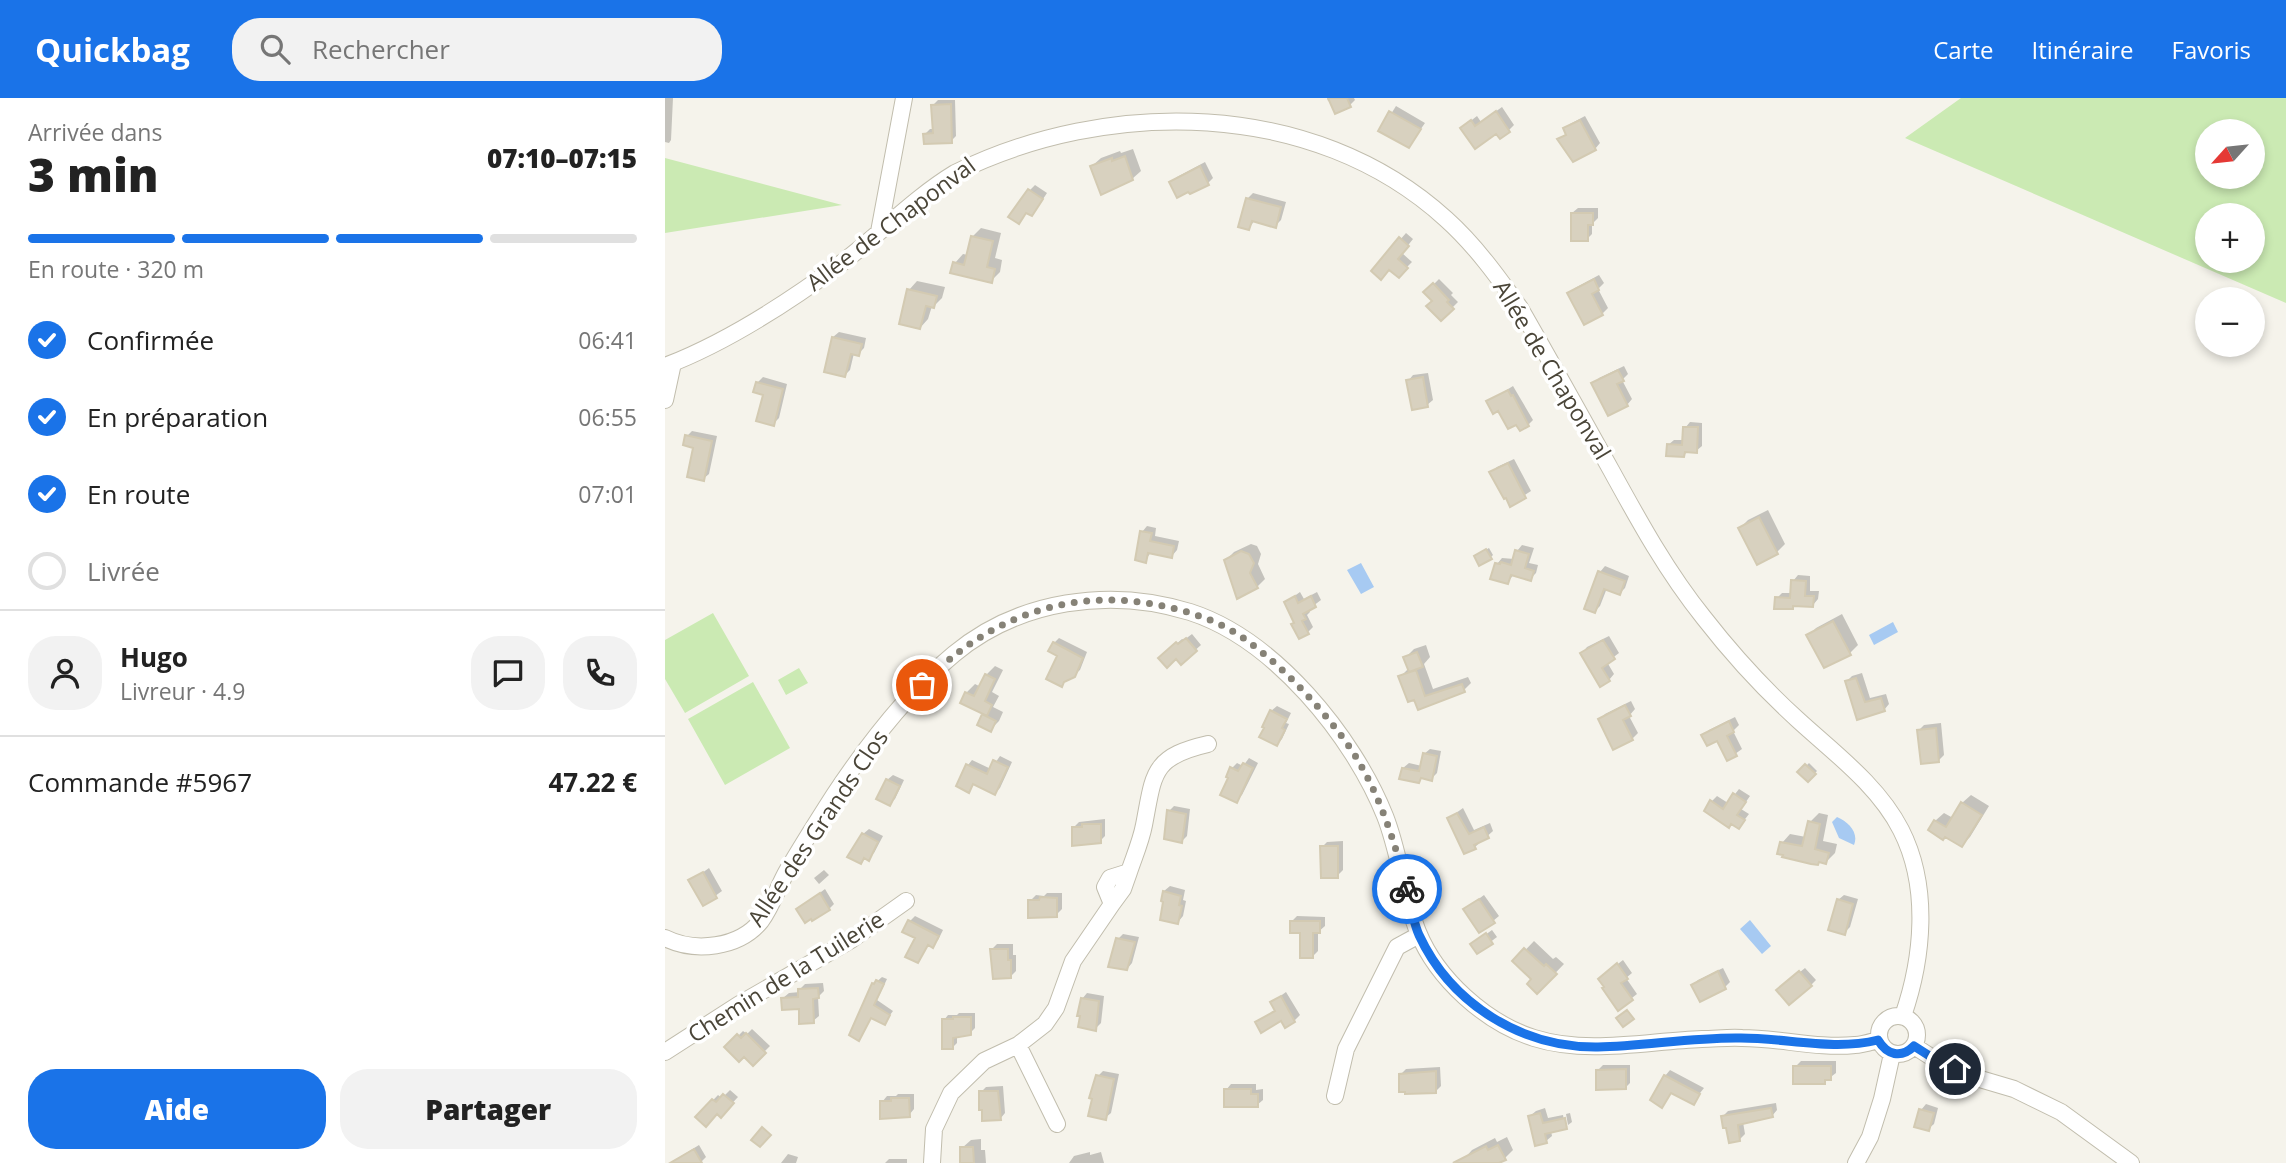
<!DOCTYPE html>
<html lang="fr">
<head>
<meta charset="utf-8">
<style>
  body { margin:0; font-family:"Open Sans",sans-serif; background:#f2f2f2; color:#222; height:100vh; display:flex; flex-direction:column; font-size:26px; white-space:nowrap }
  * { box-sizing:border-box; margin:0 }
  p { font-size:23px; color:#767676 }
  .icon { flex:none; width:38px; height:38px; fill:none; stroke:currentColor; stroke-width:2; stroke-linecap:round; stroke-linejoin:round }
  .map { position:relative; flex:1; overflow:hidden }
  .drawer { display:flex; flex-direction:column; background:#fff; width:665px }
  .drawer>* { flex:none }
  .needle { width:46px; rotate:243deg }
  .buttons { position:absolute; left:1530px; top:21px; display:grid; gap:14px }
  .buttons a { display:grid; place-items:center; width:70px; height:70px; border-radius:50%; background:#fff; box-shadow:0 4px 10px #0003; font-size:35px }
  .pin { position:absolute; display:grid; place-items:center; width:60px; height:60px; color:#fff; margin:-30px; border:4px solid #fff; border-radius:50%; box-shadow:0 2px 7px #0007 }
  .courier { position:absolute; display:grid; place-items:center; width:70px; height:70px; margin:-35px; border:5px solid #1a73e8; border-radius:50%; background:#fff; color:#222; box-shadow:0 2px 9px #0007 }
  .headline em { font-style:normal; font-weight:800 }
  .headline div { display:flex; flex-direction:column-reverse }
  .headline { display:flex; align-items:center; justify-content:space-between; height:119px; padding:0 28px }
  h1 { font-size:46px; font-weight:800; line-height:52px }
  .bar { display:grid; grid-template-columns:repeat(4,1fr); gap:10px 7px; align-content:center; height:84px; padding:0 28px }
  .bar i { height:9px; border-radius:5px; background:#e0e0e0 }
  .bar .active { background:#1a73e8 }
  .bar p { grid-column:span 4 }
  .line { display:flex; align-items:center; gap:18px; padding:0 28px; border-top:2px solid #e0e0e0 }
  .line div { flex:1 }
  .round { display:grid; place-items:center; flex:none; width:74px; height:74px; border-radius:28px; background:#f2f2f2 }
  ol { padding:0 28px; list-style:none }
  li { display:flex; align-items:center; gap:21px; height:77px }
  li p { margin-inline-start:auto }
  li .icon { padding:7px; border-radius:50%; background:#1a73e8; color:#fff; stroke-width:4 }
  li:last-child { color:#767676 }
  li i { width:38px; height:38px; border:4px solid #e0e0e0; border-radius:50% }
  .cta { display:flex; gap:14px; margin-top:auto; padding:14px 28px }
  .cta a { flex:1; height:80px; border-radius:28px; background:#1a73e8; color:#fff; font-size:28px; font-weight:800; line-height:80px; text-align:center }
  .cta a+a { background:#f2f2f2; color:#222 }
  header { display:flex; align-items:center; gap:42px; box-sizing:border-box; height:98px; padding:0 35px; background:#1a73e8; color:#fff }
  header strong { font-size:33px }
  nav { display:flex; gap:38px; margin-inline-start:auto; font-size:24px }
  .search { width:490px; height:63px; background:#f2f2f2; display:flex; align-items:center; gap:18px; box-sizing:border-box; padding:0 24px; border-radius:28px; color:#767676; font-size:26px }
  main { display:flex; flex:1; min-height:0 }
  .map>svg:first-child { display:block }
  .green { fill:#cbeab3; fill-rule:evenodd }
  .water { fill:#a7caf2 }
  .shadow { fill:#0003 }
  .building { fill:#d8d1bf; stroke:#d3cab2; stroke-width:2 }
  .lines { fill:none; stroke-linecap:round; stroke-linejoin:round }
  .minor-casing { stroke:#c1bdad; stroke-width:18 }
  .minor { stroke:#fff; stroke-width:16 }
  .done { stroke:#868277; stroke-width:7; stroke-dasharray:0 12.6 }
  .route { stroke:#1a73e8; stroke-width:9 }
  .labels { text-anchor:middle; stroke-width:7; stroke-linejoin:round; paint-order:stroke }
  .street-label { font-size:23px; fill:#4a4538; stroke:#fff }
</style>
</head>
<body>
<header>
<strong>Quickbag</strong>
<div class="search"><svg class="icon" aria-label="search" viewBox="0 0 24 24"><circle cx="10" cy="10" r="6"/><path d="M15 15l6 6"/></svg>Rechercher</div>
<nav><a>Carte</a><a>Itinéraire</a><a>Favoris</a></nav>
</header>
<main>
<section class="drawer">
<div class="headline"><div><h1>3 min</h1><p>Arrivée dans</p></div><em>07:10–07:15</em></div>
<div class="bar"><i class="active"></i><i class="active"></i><i class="active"></i><i></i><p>En route · 320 m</p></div>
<ol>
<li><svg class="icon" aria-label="check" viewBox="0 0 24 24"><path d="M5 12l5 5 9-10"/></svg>Confirmée<p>06:41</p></li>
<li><svg class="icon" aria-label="check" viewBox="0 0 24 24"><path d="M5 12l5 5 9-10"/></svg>En préparation<p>06:55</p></li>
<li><svg class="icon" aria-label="check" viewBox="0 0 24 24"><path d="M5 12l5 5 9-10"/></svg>En route<p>07:01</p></li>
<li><i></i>Livrée</li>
</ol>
<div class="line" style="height:126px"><a class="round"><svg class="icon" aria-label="person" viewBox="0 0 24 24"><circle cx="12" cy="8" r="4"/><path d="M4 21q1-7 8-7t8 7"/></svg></a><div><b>Hugo</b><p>Livreur · 4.9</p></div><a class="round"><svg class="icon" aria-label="chat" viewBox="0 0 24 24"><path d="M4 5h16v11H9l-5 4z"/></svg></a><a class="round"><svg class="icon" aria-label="phone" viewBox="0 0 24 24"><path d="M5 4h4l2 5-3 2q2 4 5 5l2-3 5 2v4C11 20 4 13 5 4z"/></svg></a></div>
<div class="line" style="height:91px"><div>Commande #5967</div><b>47.22 €</b></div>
<div class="cta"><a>Aide</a><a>Partager</a></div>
</section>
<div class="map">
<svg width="1621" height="1065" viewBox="0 0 1621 1065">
  <rect width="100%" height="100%" fill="#f5f3eb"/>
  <path class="green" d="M1296 0H1621V205L1240 40ZM1542 33H1587V79H1542ZM1542 117H1587V163H1542Z
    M0 60 177 107 0 135Z
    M48 515 84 578 20 615 0 581V542Z
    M134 570 143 585 121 597 113 582Z
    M88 584 125 650 60 687 23 621Z"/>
  <path class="water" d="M696 465 709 489 696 496 682 472Z
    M1228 524 1233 534 1209 547 1204 537Z
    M1172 719C1184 724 1194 735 1189 747L1174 740 1167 724Z
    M1085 822 1106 848 1097 856 1075 831Z"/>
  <path class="shadow" d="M0 0H8L6 42 4 45 0 44Z
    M662 0H689L690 2 685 7 663 3Z
    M273 2H290L291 38 286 43 260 36 265 31H269L268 7Z
    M731 8 760 25 744 48 716 32Z
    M837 9 849 27 844 32 832 34 810 49 803 25 812 18 816 24Z
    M920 18 935 45 930 51 895 41 902 35 900 31 905 26Z
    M468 51 476 73 467 81 427 68 436 60 455 53 456 55Z
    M540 64 548 80 543 85 506 84 512 79Z
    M370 87 382 95 372 110 357 100Z
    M588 95 621 104 616 122 610 128 590 122 584 130 582 101Z
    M913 110H933V120L927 126V136L922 141 907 115Z
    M316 130 336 135 330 160 337 162 335 174 326 183 290 165 298 156 303 157 307 139Z
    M741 135 748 141 737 155 747 164 739 172 725 170 708 173Z
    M934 177 939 185 933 191 943 210 937 216 904 195 910 190Z
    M774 181 788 195 786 197 793 204 776 221 769 203 761 194Z
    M252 183 280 189 277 200 269 208H267L263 221 255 230 244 192Z
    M174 234 201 240 199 250 193 256 189 255 185 272 180 277 168 239Z
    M959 268 963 276 957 282 967 301 962 307 929 286 934 280Z
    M763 275 768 302 762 307 743 283 748 277Z
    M98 279 122 286 114 320 108 326 100 296 92 285Z
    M848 288 868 322 863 327 824 303Z
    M1025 324 1037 325V348L1031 353H1023L1019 357 1003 347 1009 342H1019L1020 330Z
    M27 333 52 338 44 376 38 381 31 348 22 338Z
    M849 361 866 393 846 406 826 374 832 369Z
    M1103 412 1120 446 1112 454 1093 464 1075 430 1083 422Z
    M482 428 491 430 490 438 514 443 512 452 507 458 486 454 480 463 477 434Z
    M586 446 592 448 596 456 593 466 600 481 592 489 561 462 569 454Z
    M857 447 869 450 864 465 873 467 871 475 865 481 849 476 843 484 832 466 837 460 849 461 852 453Z
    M824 450 828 457 826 459 813 456Z
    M940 468 964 478 960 490 955 495 942 490 935 508 930 513 935 474Z
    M1133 477 1145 478V493H1154L1153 501 1148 507 1131 506 1127 510 1112 500 1117 495H1127L1128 483Z
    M635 494 639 501 652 494 656 502 644 511 645 514 642 517 648 529 643 534 631 524 621 504Z
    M1177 516 1193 547 1185 555 1143 538 1151 530Z
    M527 536 536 547 517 564 512 559 501 555 517 541 519 542Z
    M944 538 954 555 942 564 949 576 944 582 917 555 922 549Z
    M394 540 422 554 415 572 409 577 394 557 389 545Z
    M761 547 765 559 759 566 768 591 803 579 806 585 798 593 754 610 735 579 744 570 740 560 749 551Z
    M330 568 338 572 327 594 334 598 328 609 338 614 334 623 325 632 319 617 321 615 301 595 310 586 316 589 321 577Z
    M1197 575 1205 600 1221 596 1224 606 1219 612 1193 620 1182 583 1187 578Z
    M966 603 970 611 964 618 973 635 967 641 935 622 940 616Z
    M612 608 626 615 621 625 624 626 617 641 612 646 606 613Z
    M1070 619 1074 627 1068 633 1077 651 1063 661 1052 641 1039 638 1044 632Z
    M1276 625 1279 657 1274 662 1254 632 1259 627Z
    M765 651 776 653 772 675 766 681 758 679 754 683 738 670 744 665 757 668 759 656Z
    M335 658 347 664 335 690 330 695 310 685 304 693 303 667 307 662 326 671Z
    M584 660 593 665 577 697 571 702 567 670 572 665 578 668Z
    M1144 665 1152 673 1143 682 1135 674Z
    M228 677 239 682 230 701 224 706 222 682Z
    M1074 691 1085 698 1076 711 1084 716 1074 729 1046 704 1052 698 1063 705Z
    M1306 697 1324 708 1305 739 1297 747 1270 723 1279 715 1288 720 1297 705Z
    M509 708 525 711 522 738 517 743 504 713Z
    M798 710 809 732 825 725 828 733 810 749 784 720Z
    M1154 715 1163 717 1158 743 1172 746 1170 755 1161 764 1117 745 1125 736 1141 739 1145 724Z
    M440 721V738L435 743 408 730 414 724Z
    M204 731 218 738 209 755 196 764 198 736Z
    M678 743V772L672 778 657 749 662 744Z
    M44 770 57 793 39 806 26 783Z
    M159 772 164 777 154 786 149 780Z
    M505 788 520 792 518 802 521 803 518 818 513 824 499 793Z
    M160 791 169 806 164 811H133Z
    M382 795H397V811L391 817 365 803 371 797 379 798Z
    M819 797 834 818 828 823 800 811Z
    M1179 797 1193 801 1185 829 1179 835 1173 802Z
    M250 818 278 832 273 842 267 847 264 846 253 863 252 840 245 823Z
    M632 818 660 819V828L653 834V853L647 859 637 834 626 824Z
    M827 832 832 839 812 854 813 842Z
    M458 836 474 839 467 865 462 871 453 841Z
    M869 843 888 861 891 859 899 866 872 894 869 881 850 863Z
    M332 846H348V857H351V873L345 879 327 851Z
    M958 862 967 875 961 880 972 896 954 910 940 876Z
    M1058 870 1065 884 1060 889 1036 902 1028 887 1033 882Z
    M1140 870 1151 882 1146 887H1119Z
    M217 879 222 881 212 902 228 913 219 925 207 919 194 941 209 886Z
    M158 885 159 893 153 899 154 918 148 923 135 910 118 900 124 895 135 894V891L140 886Z
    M621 894 635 917 629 923 617 921 592 924 611 911 607 904Z
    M422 895 439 898 436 925 430 931 417 901Z
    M294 915H310V930L305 935 292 937V945L288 949 279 922 283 917H292Z
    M87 931 105 948 88 965 79 956 62 949 78 933 82 936Z
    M1136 963H1171V975L1159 984 1130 969Z
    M938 967H965V985L960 990 933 972Z
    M775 969 776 988 771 993 736 976 741 971Z
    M1005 972 1039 990 1028 1004 1007 994 997 1007 1000 978Z
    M438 973 454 976 446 1015 440 1020 433 978Z
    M566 986H591V992L598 991V1002L592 1007 561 992Z
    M338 988 340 1015 335 1021 316 994 321 989Z
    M65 992 73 999 56 1017 53 1014 32 1019 53 997 57 1000Z
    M233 996H249V1011L244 1017 217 1004 222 998H231Z
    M1111 1005 1112 1012 1107 1018 1078 1024 1080 1036 1075 1041 1058 1018 1063 1013Z
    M1261 1006 1273 1010 1269 1026 1263 1031 1256 1012Z
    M880 1010 883 1020 898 1017 900 1028H903L886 1033 887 1038 881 1043 865 1018 871 1013Z
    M905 1015 907 1024 903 1027 901 1016Z
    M842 1039 848 1052 840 1060 824 1065H801L799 1061 807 1052 830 1040 832 1044Z
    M316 1041V1052H320L321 1065H294L297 1050 306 1042Z
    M34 1047 41 1059 35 1065H5Z
    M425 1054V1057L436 1054 439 1065H404L409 1058Z
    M123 1056 133 1059 131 1065H116Z
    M224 1061H242V1065H220Z"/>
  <path class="building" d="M663 0H682L686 9 670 16Z
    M286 6 287 45 259 46 258 36 268 35 266 7Z
    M724 13 756 31 744 50 713 33Z
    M831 13 845 34 835 41 831 36 810 51 795 30 806 22 810 28Z
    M915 22 931 52 908 64 892 41 901 37 898 30Z
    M460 58 468 82 436 97 425 68 447 60V63Z
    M535 68 544 87 525 96 523 94 512 100 504 84Z
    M363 91 378 101 367 118 361 115 354 126 343 119Z
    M581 100 616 109 611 130 587 123 584 132 573 129Z
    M906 115H928V127H923V143H906Z
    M306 138 328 143 322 169 330 171 327 185 285 175 288 164 299 167Z
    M734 139 744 148 733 161 743 170 734 180 724 172 716 182 706 173Z
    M929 181 934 192 927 196 938 217 919 227 902 195Z
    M768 185 784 202 782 204 789 211 776 223 761 208 767 203 758 194Z
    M242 191 272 198 269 210 261 208 255 231 234 226Z
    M167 239 197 246 194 258 186 256 180 279 159 274Z
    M953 272 959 283 952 286 963 308 943 318 926 285Z
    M758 279 763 309 747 312 741 282Z
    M91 284 118 291 109 328 91 323 98 297 88 294Z
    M843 292 846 298 848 297 864 328 855 333 851 327 843 331 833 313 828 316 821 303Z
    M1018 329H1033L1032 355 1020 354 1019 359 1001 358 1002 346 1017 347Z
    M20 337 47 343 39 383 22 379 28 350 18 347Z
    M843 365 861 400 845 409 841 400 839 401 824 374Z
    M1094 419 1113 456 1092 467 1073 430Z
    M475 433 487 435 485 443 509 448 507 460 483 455 481 465 470 462Z
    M821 451 827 461 814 468 809 458Z
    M850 452 864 456 860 470 869 473 866 483 846 477 843 486 825 481 830 465 835 466 836 464 846 467Z
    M576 453 584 456 589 465 585 475 593 490 572 501 559 462Z
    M933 473 960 483 955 497 939 491 930 515 919 511Z
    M1126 482 1141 483 1140 498H1149L1148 509 1128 508V511H1109L1110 499 1125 500Z
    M630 498 633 505 646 498 651 509 638 516 641 521 637 523 644 536 634 541 626 526 629 525 619 504Z
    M1168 523 1186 557 1159 570 1141 537Z
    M521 540 532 553 516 567 511 561 502 570 493 560 511 544 513 546Z
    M938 542 950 561 937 570 945 583 935 589 915 555Z
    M388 544 418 560 410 579 399 584 397 589 381 581 392 558 383 553Z
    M752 554 758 569 744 574 738 559Z
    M751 572 760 598 797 586 800 594 753 612 749 602 743 604 733 578Z
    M320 576 330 581 320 603 327 607 322 618 295 605 300 594 309 598Z
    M1191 580 1200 604 1216 600 1220 613 1192 622 1180 583Z
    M960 607 966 618 958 622 968 642 948 652 933 621Z
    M605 612 622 621 617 630 620 632 612 648 594 639 599 630 597 629Z
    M317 616 331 623 326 634 312 627Z
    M1064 623 1069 634 1062 638 1072 658 1062 663 1052 643 1042 648 1036 637Z
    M1271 630 1274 664 1256 666 1252 632Z
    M758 655 772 658 767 683 756 680 754 685 734 681 737 670 754 673Z
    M328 662 343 669 330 697 308 686 304 695 291 688 301 666 322 676Z
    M578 665 588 670 572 705 555 697 563 680 561 679 565 669 573 673Z
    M1140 666 1151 676 1143 684 1132 674Z
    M221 681 235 688 225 708 211 701Z
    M1068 695 1081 704 1072 717 1080 722 1074 731 1066 726 1064 730 1039 713 1045 702 1058 711Z
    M1296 704 1317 717 1297 749 1280 739 1278 742 1263 732 1269 722 1281 729Z
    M502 712 521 716 517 745 499 741Z
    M792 715 804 736 819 729 824 740 809 747 811 751 799 756 782 720Z
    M1143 723 1155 726 1150 751 1164 755 1161 766 1154 764 1153 767 1146 766 1117 759 1118 757 1112 756 1115 744 1137 748Z
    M417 726H436V745L407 748V729H417Z
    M197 735 213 744 204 763 199 760 196 766 182 759Z
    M655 748H673V780H656Z
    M38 774 52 800 38 808 23 782Z
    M498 793 516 798 514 807 517 808 513 826 495 822 498 804 496 803Z
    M155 795 165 812 147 823 146 821 140 825 131 811Z
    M375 799 392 800V819L363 820V802H374Z
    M814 801 830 825 814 835 798 811Z
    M1172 801 1188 806 1180 837 1163 832Z
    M243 822 274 838 268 850 263 847 253 865 240 859 250 840 237 834Z
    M625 823H655V835H648V860H635V835H625Z
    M821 835 828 846 812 856 805 846Z
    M451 840 470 844 462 872 443 869Z
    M859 850 879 868 881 866 892 876 872 896 862 886 866 881 847 863Z
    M325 851H343V862H346V880L328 881Z
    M952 865 963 881 956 885 968 902 953 913 937 890 939 889 933 881Z
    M1053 873 1061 891 1035 904 1026 887Z
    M1134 873 1147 888 1124 907 1111 892Z
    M211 882 219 886 209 907 225 917 220 927 206 920 194 943 184 937 207 885 209 886Z
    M153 890 154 900 148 901 149 925 134 926V911L117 912 116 900 133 899V891Z
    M616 898 630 924 620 930 616 923 596 935 590 924 610 913 605 904Z
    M416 900 434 903 431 933 413 929 415 918H412Z
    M962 912 969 921 958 929 951 920Z
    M288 919H306V937L288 940V951H277V921H288Z
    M81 935 101 955 88 968 79 959 74 964 59 949 72 936 76 940Z
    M1128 968H1166V982H1160V986H1128Z
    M961 971V991L931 992V972Z
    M771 973V995L740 996V994H734V976Z
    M431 977 449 981 441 1022 423 1018 427 1001 424 1000Z
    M999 977 1035 996 1029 1007 1006 995 997 1010 985 1002Z
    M559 991H586V996H593V1009H559Z
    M314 993H333L336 1022 317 1023V1012H314Z
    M58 996 69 1005 56 1020 52 1016 41 1029 30 1019 47 1001 51 1004Z
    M226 1000H244L245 1019 215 1021V1003H226Z
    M1106 1010 1108 1019 1073 1027 1075 1043 1064 1045 1061 1030H1058L1056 1018Z
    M1254 1011 1269 1015 1264 1033 1249 1029Z
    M875 1015 878 1025 900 1020 902 1031 880 1036 882 1045 870 1048 863 1018Z
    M97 1029 106 1037 95 1049 86 1042Z
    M833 1047 841 1062 834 1065H788L821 1048 823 1052Z
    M295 1049H308L309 1065H295Z
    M29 1051 37 1065H5Z"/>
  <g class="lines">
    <defs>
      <path id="minor" d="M214 134 239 0
        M0 268C63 244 124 204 178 164 216 135 249 100 290 75 442 0 648 0 781 121 810 147 833 179 855 210 886 264 916 318 946 372 974 423 1002 474 1039 520 1067 556 1098 590 1132 621 1169 655 1213 687 1236 732 1265 789 1258 860 1238 918
        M0 302 8 265
        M447 806 458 791 464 774
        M0 840C30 855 74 850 96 823 107 808 113 789 122 773 137 747 153 722 169 697 201 649 243 594 289 556 354 502 445 489 525 514 609 541 688 638 720 718 735 756 738 797 753 834 772 881 821 925 869 940 923 957 982 943 1037 941 1050 941 1064 939 1077 940 1114 940 1154 951 1190 947 1197 947 1206 944 1213 942
        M1214 937a19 19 0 1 1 38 0a19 19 0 1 1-38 0Z
        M353 947 392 1026
        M1249 948 1274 964 1305 978 1349 991 1396 1014 1466 1065
        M0 954 73 907 186 842 241 803
        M670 998 681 951 732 849 754 837
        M267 1065 269 1031 286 995 319 963 353 947 380 926 391 910 408 863 447 806 440 789 445 780 464 774C469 759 476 743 479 727 489 676 486 659 543 646
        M1191 1065 1205 1039 1217 1001 1227 956"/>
    </defs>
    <use href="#minor" class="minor-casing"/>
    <use href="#minor" class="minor"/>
  </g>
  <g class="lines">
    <path class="done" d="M257 587C320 521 402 489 493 507 524 513 555 523 581 542 617 568 651 604 678 640 711 684 728 738 742 791"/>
    <path class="route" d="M742 791C745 806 748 823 754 837 786 906 857 950 933 949 981 948 1028 939 1076 940 1122 940 1168 953 1213 942 1222 957 1236 961 1249 948L1274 964 1290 971"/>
  </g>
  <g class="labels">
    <g class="street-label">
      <text transform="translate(226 126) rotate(-37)" y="8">Allée de Chaponval</text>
      <text transform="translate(887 272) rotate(59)" y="8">Allée de Chaponval</text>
      <text transform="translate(153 730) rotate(-56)" y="8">Allée des Grands Clos</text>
      <text transform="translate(121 879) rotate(-32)" y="8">Chemin de la Tuilerie</text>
    </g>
  </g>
</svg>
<div class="buttons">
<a><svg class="needle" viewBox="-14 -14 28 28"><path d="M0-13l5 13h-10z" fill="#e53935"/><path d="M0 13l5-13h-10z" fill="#767676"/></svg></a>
<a>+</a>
<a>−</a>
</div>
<div class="pin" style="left:257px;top:587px;background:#ea580c"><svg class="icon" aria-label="bag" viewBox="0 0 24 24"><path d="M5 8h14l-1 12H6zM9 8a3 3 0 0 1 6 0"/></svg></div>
<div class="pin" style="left:1290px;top:971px;background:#1f2937"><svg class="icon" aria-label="home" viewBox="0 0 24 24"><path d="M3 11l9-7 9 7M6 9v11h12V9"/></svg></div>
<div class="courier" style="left:742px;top:791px"><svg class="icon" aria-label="bike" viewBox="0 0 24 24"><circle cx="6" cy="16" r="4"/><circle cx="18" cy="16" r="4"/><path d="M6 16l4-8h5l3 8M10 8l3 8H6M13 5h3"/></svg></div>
</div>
</main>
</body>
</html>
